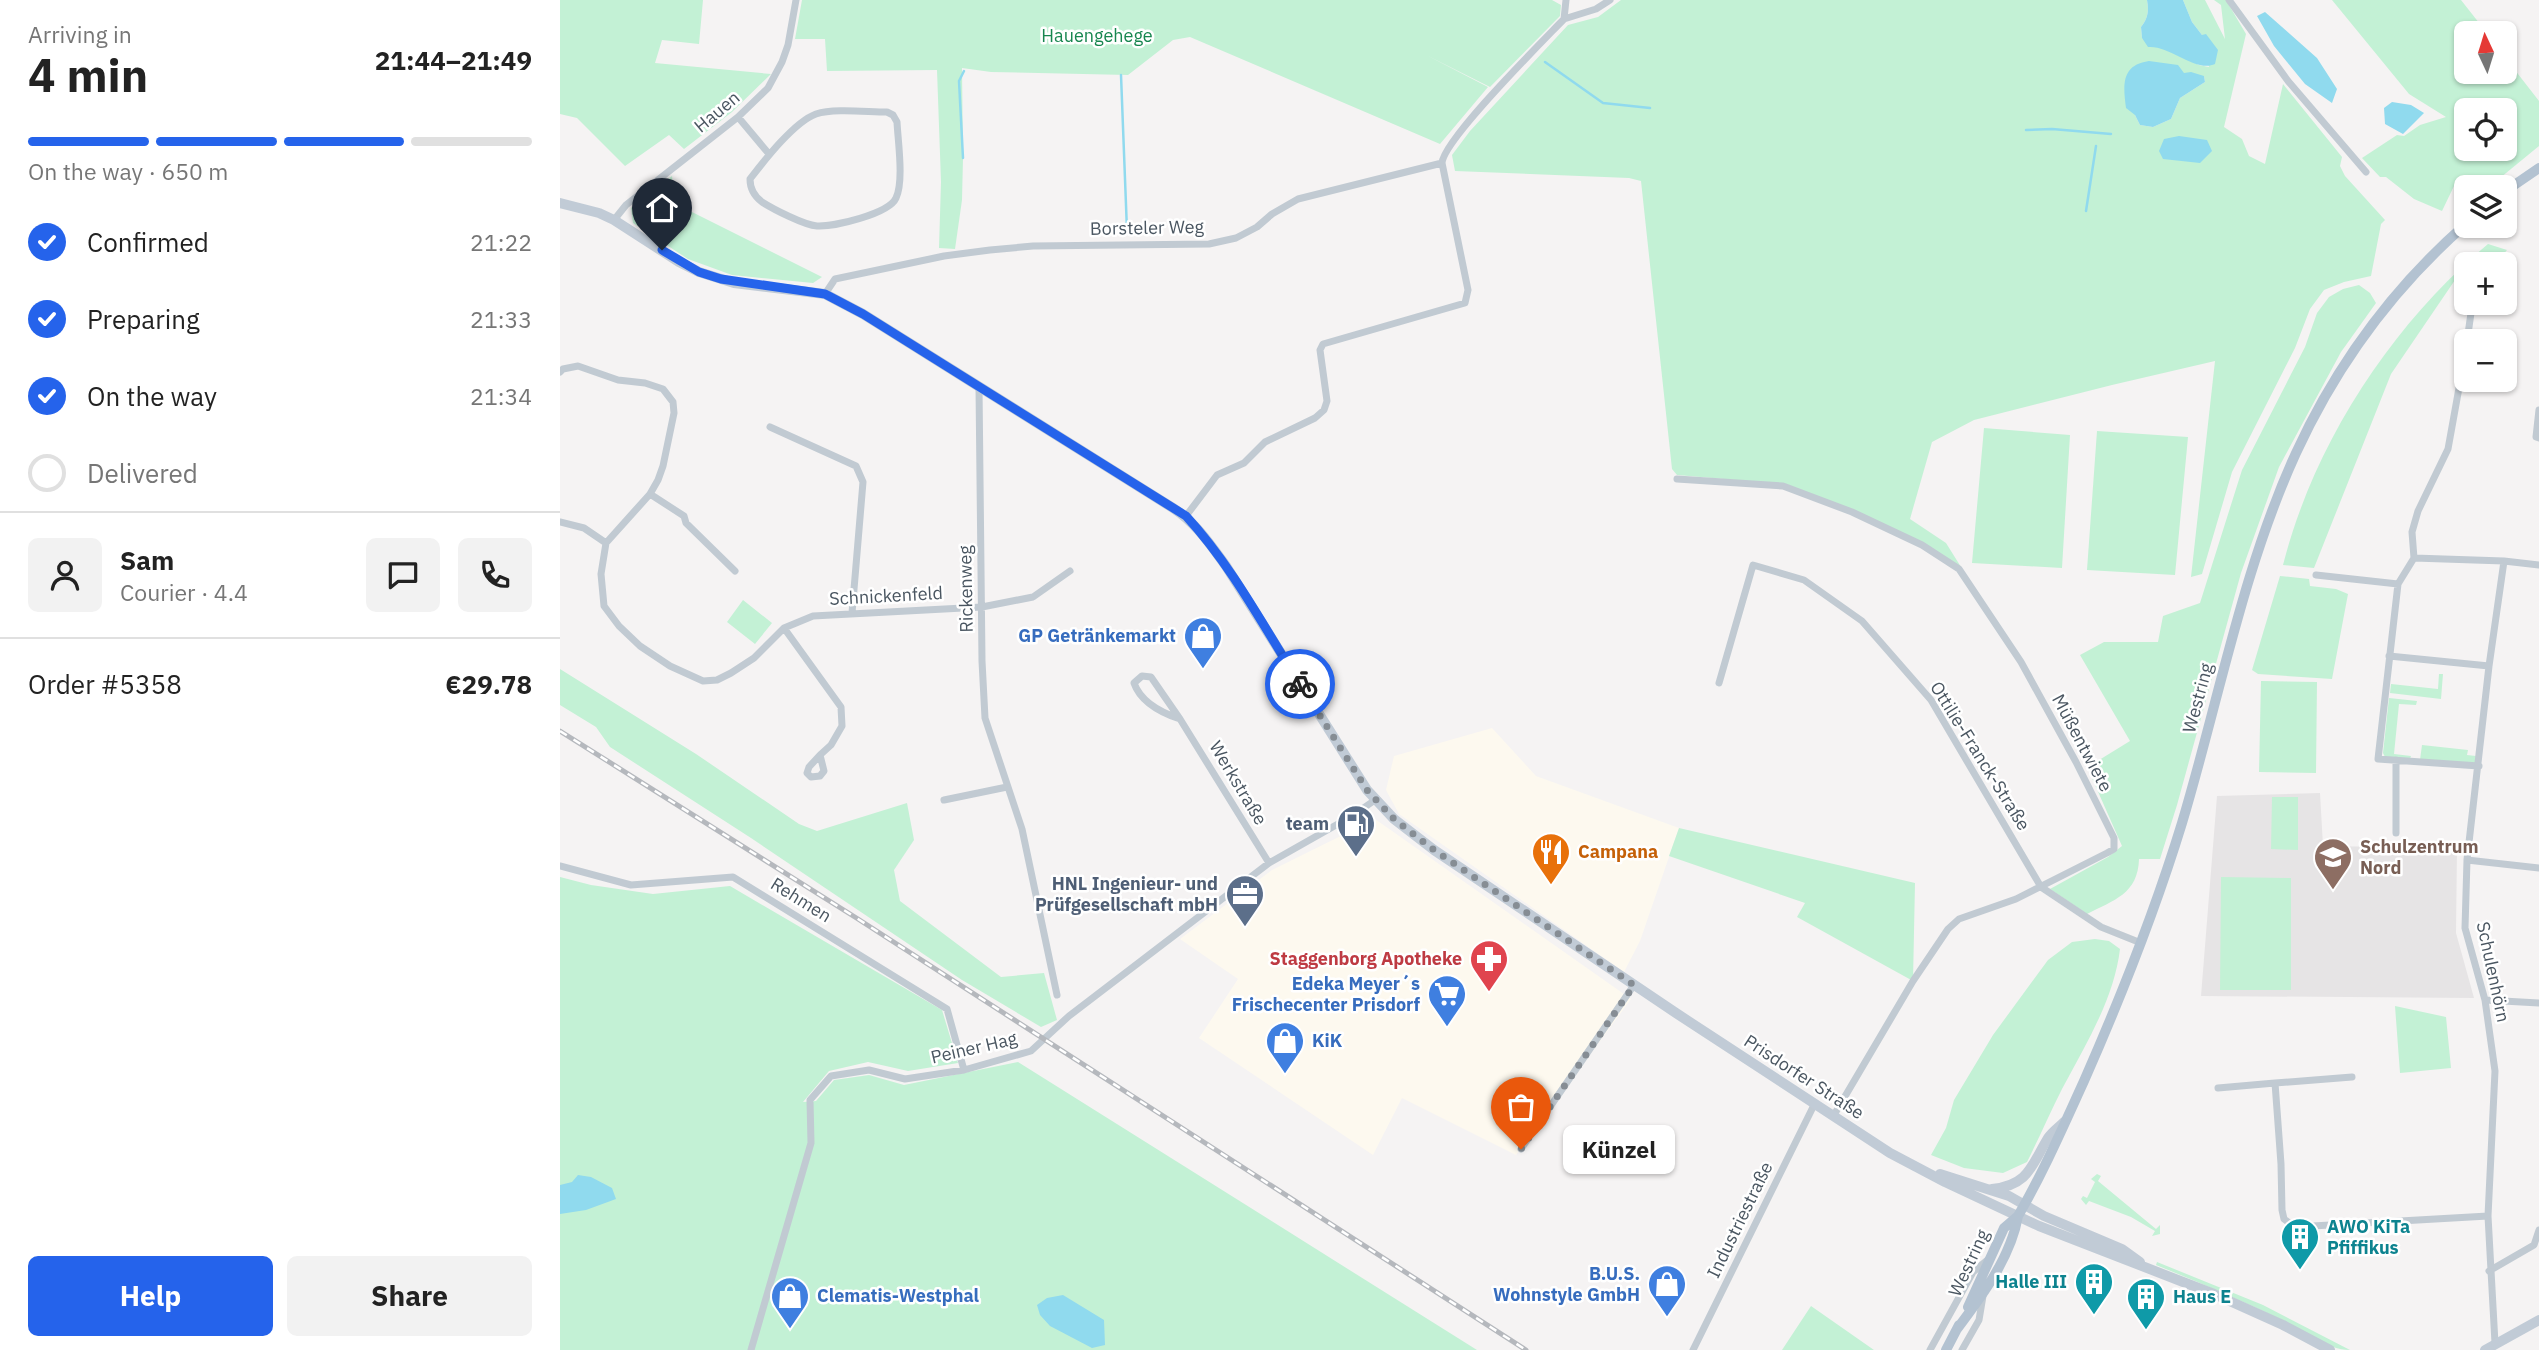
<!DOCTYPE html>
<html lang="en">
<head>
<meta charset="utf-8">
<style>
  body { margin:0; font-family:"IBM Plex Sans",sans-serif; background:#f2f2f2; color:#222; height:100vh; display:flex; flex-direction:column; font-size:26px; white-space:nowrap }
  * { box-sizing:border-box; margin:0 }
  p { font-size:23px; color:#767676 }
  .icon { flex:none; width:38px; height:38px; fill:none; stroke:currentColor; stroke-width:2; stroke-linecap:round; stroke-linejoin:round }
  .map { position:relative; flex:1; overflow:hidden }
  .details { display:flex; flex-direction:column; background:#fff; width:560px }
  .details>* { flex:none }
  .needle { width:46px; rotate:356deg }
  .tools { position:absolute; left:1894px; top:21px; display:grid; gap:14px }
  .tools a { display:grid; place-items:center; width:63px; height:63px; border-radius:10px; background:#fff; box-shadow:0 2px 5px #0004; font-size:35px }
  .pin { position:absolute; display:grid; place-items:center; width:60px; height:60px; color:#fff; margin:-72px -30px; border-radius:50% 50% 50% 0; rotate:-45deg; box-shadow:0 0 7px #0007 }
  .pin .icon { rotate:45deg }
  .courier { position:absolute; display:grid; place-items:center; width:70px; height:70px; margin:-35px; border:5px solid #2563eb; border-radius:50%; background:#fff; color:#222; box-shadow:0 2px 9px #0007 }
  .bubble { position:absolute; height:49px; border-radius:10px; background:#fff; box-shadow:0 2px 5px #0004; font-size:23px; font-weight:800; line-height:49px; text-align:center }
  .headline em { font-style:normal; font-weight:800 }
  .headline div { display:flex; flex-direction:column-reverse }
  .headline { display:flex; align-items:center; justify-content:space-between; height:119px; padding:0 28px }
  h1 { font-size:46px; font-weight:800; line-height:52px }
  .bar { display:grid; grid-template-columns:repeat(4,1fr); gap:10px 7px; align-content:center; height:84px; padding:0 28px }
  .bar i { height:9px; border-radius:5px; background:#e0e0e0 }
  .bar .on { background:#2563eb }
  .bar p { grid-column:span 4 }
  .line { display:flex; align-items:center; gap:18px; padding:0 28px; border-top:2px solid #e0e0e0 }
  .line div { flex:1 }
  .round { display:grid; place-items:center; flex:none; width:74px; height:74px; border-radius:10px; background:#f2f2f2 }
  ol { padding:0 28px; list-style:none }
  li { display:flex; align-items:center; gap:21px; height:77px }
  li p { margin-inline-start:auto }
  li .icon { padding:7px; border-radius:50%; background:#2563eb; color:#fff; stroke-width:4 }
  li:last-child { color:#767676 }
  li i { width:38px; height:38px; border:4px solid #e0e0e0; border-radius:50% }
  .button { display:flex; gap:14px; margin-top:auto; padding:14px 28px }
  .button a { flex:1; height:80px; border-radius:10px; background:#2563eb; color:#fff; font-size:28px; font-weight:800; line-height:80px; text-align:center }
  .button a+a { background:#f2f2f2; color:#222 }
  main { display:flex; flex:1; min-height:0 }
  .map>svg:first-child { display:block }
  .commercial { fill:#fdf9ef }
  .education { fill:#e6e4e5 }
  .green { fill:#c3f1d5; fill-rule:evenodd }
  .water { fill:#90daee }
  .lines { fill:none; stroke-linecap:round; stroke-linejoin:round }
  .stream { stroke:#90daee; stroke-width:2.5 }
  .minor { stroke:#c1cad2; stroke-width:7 }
  .secondary { stroke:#c1cbd6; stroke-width:10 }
  .primary { stroke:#b3c2d1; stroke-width:10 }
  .rail-casing { stroke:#b5b8bd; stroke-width:5 }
  .rail { stroke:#fff; stroke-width:2.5; stroke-dasharray:8; stroke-linecap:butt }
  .done { stroke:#868d94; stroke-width:7; stroke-dasharray:0 12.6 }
  .route { stroke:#2563eb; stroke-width:9 }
  .labels { text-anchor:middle; stroke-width:5; stroke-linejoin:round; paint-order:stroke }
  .park-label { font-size:18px; fill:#17864f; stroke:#fff }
  .street-label { font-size:18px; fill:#4a5661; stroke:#fff }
  .shop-label { font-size:18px; font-weight:bold; fill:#366cbe; stroke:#fff; text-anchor:end }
  .service-label { font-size:18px; font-weight:bold; fill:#4e5e75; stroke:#fff; text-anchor:end }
  .education-label { font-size:18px; font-weight:bold; fill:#785e54; stroke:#fff; text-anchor:start }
  .food-label { font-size:18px; font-weight:bold; fill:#c56008; stroke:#fff; text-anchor:start }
  .health-label { font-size:18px; font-weight:bold; fill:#be3a42; stroke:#fff; text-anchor:end }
  .culture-label { font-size:18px; font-weight:bold; fill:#0d838f; stroke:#fff; text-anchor:start }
</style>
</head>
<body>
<main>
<section class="details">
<div class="headline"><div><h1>4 min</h1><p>Arriving in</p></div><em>21:44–21:49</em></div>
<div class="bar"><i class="on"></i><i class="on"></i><i class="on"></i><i></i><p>On the way · 650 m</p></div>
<ol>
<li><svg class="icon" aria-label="check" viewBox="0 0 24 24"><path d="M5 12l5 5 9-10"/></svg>Confirmed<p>21:22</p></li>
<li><svg class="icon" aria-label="check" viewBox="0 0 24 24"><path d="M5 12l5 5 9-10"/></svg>Preparing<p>21:33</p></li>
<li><svg class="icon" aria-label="check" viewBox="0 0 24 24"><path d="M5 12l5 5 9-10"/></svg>On the way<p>21:34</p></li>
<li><i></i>Delivered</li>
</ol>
<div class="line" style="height:126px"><a class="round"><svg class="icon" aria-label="person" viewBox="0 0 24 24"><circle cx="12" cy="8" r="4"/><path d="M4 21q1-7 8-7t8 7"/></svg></a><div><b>Sam</b><p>Courier · 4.4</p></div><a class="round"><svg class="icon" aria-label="chat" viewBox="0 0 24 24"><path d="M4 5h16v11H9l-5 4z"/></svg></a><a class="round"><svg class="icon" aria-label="phone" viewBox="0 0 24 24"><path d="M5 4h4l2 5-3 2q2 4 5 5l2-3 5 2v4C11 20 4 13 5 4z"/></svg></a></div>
<div class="line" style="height:91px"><div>Order #5358</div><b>€29.78</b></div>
<div class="button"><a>Help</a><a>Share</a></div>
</section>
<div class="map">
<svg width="1979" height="1350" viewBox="0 0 1979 1350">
  <rect width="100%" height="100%" fill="#f5f3f3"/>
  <path class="commercial" d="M932 728 976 776 1119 828 1080 941 1064 972 839 814 826 790 834 756Z
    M815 819 1071 999 956 1155 842 1098 813 1155 639 1038 678 979 620 939 712 870Z"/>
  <path class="education" d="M1760 793 1763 846 1897 848 1896 933 1914 998 1641 996 1657 796Z"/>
  <path class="green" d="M0 0H143L139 44 102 40 95 63 211 74 172 112 124 149 109 135 65 166 17 118 0 114Z
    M242 0H992L1001 5 1000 16 930 87 868 56 928 87 880 144 630 37 613 40 568 75 431 72 402 68 403 158 402 200 395 249 379 248 381 182 377 70 267 71 265 39H235Z
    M1061 0H1587C1589 11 1588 18 1581 27L1582 38 1639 65 1649 67 1642 35 1632 22 1623 0H1645L1665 39 1661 5 1654 0H1666L1686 34 1664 127 1682 139 1689 156 1705 164 1723 84 1782 157 1780 166 1785 176 1825 220 1821 224 1811 276 1784 282 1764 290 1750 309 1735 348 1672 472 1642 574 1631 577 1655 361 1552 385 1414 420 1372 442 1350 519 1386 543 1401 567 1363 543 1223 484 1117 475 1112 469 1081 181 1069 178 895 171 892 155 910 131 1008 25 1038 17ZM1644 76 1645 82 1620 98 1611 119 1593 127 1580 125 1575 115Z
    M1772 0H1901L1927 33H1906V72H1944V56L1979 101V146L1929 187H1906V191L1894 186 1882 211 1854 199 1826 177H1820L1802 158 1837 135 1844 136 1860 125 1886 117 1849 94ZM1906 110H1944V149H1906Z
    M112 176 114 197 122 207 262 277 253 283 172 275 128 259 73 223 71 208Z
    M1928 244 1947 250 1935 264H1906V280H1895L1831 374 1754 568 1723 565C1754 443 1832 324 1928 244Z
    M1799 285 1810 293 1816 303 1781 352 1719 467 1681 573 1617 805 1600 859H1579C1578 894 1554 900 1527 914L1490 889 1548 857 1562 846 1528 769 1531 765 1570 741 1520 655 1544 642H1598L1603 616 1640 603 1682 470 1745 347 1757 313 1769 297 1783 289Z
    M1424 428 1510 435 1502 568 1412 563Z
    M1537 431 1628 437 1615 575 1527 570Z
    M1720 576 1749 579 1750 586 1776 589 1788 594 1772 679 1698 674 1692 670Z
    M183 600 212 623 195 644 167 622Z
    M0 669 136 754 239 824 257 831 347 803 354 840 334 870 340 901 441 977 484 973 497 1020 481 1027 402 980 191 838 50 747 36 727 0 705Z
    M1879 674H1883L1881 699 1830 693 1831 684 1878 689Z
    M1701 681 1757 682 1756 773 1699 772Z
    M1829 698 1857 701 1856 705 1839 704 1834 754 1851 756 1850 759 1825 757 1823 753Z
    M1862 745 1908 750 1907 755 1916 756 1915 763 1860 760Z
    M1712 797H1738V850L1711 849Z
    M1119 828 1355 883 1353 981 1237 917 1245 903 1109 856Z
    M0 877 31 885 93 894 170 886 382 1010 398 1063 348 1071 308 1062 269 1071 243 1102 256 1101 274 1080 309 1075 344 1085 458 1062 917 1350H0Z
    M1661 877 1731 878V990H1660Z
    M1535 939 1549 941 1560 949C1554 999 1526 1044 1502 1089 1490 1113 1479 1138 1467 1162L1443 1173 1404 1168 1371 1155 1386 1128 1394 1100 1433 1035 1488 960 1512 942Z
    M1835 1006 1886 1017 1891 1068 1840 1073Z
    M1537 1174 1541 1176 1538 1181 1596 1229 1600 1225V1234L1592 1236 1595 1231 1571 1217 1529 1201 1526 1205 1521 1199 1523 1196 1527 1198 1535 1182 1531 1179Z
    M1597 1262 1703 1305 1790 1350C1767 1350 1746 1332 1726 1322 1683 1301 1638 1282 1596 1265Z
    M1251 1306 1314 1350H1222Z"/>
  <path class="water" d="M1587 0H1623L1632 22 1642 35 1646 34 1658 50 1655 64C1636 73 1610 45 1588 47L1582 38 1581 27C1588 18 1589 11 1587 0Z
    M1705 12 1757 58 1777 89 1772 103 1745 84 1714 46 1697 16Z
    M1589 61 1618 65 1624 73 1631 72 1644 76 1645 82 1620 98 1611 119 1593 127 1580 125 1575 115 1566 108C1563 85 1561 65 1589 61Z
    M1832 102 1851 105 1864 113 1843 134 1825 124 1824 108Z
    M1619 136 1647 140 1652 151 1640 163 1603 159 1599 151 1604 139Z
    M18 1175 31 1177 52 1188 56 1199 26 1210 0 1214V1185L12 1182Z
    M503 1295 544 1320 545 1345 532 1348 490 1326 480 1315 477 1305 487 1298Z"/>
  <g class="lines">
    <path class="stream" d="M985 62 1043 103 1090 108
      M561 75 567 231
      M1466 130 1492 129 1551 134
      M403 158 399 81 404 71
      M1526 211 1536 146"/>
    <path class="minor" d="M1006 0 1004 19 1036 9 1050 0
      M1669 0 1728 81 1806 172
      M327 112 333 115 337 122C338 142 344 181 336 198 329 214 273 227 257 226 244 225 213 209 202 202 194 196 190 188 190 179 204 161 234 122 256 114 274 108 307 112 327 112Z
      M178 117 209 154
      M54 220 66 205 178 117 208 88 222 62 228 45 236 0
      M265 294 275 279 384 256 430 250 473 246 649 244 676 238 697 227 712 214 738 199 882 163C884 139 982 42 1004 19
      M1907 341 1911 313 1908 303
      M0 372 3 369 18 366 58 380 85 383 103 389 113 402 114 413 103 466 98 480 90 494 46 543 41 574 44 606 59 626 80 646 110 666 143 681 157 680 171 673 194 658 224 628 253 616 422 607 473 597 510 571
      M419 387 422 661 425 718 462 829 497 995
      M1979 410 1976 437 1979 438
      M210 427 296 466 303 482 292 613
      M1117 479 1223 486 1292 512 1362 545 1399 569 1461 662 1516 762 1554 838V849L1547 853 1456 899 1399 919 1388 929 1353 981 1274 1115
      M90 494 124 516 126 523 175 571
      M626 516 657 475 684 463 705 442 755 418 764 410 767 401 760 350 763 344 905 303 908 290 882 163
      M0 522 24 528 46 543
      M1854 558 1852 532 1858 511 1888 449 1906 349
      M1756 575 1838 584
      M224 628 281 707 282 726 271 745 260 755 264 771 260 776 251 777 247 773 249 767 260 755
      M1829 656 1929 666
      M1159 683 1193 565 1244 580 1302 621 1371 700 1481 887 1541 927 1581 943
      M620 719C602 713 581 703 574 683L582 676 591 677 620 719 709 863
      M1919 766 1818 759 1838 584 1854 558 1944 561
      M384 800 447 787
      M1836 833V760
      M1907 860 1979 868
      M0 866 71 885 173 877 387 1009 404 1070
      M1925 1000 1979 1003
      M1715 1083 1792 1077
      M1658 1088 1715 1083 1721 1164 1722 1210 1724 1219 1735 1227 1928 1216
      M961 1149 1074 985
      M1929 1271 1974 1245 1979 1230
      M1935 1343 1928 1216 1935 1071 1925 1000 1905 928 1907 860 1929 666 1944 561 1979 565
      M191 1350 251 1143 250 1100 271 1076 309 1070 345 1079 404 1070 471 1051 509 1016 709 863 792 816 815 800
      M1133 1350 1255 1103
      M1370 1350 1413 1272 1430 1258
      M1402 1350 1419 1320 1423 1296"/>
    <path class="secondary" d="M0 203 39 213 54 220 119 262 139 272 174 283 265 294 303 314 613 508C636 523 650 544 666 566L807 790 834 819 874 850 1116 1013 1330 1153 1385 1182 1479 1226 1654 1294 1723 1325 1770 1350
      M1380 1174 1449 1196 1484 1216 1562 1249 1580 1262
      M1432 1189C1469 1185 1471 1166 1488 1138 1492 1132 1499 1127 1504 1122
      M1925 1350 1979 1320"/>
    <path class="primary" d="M1944 192 1979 168
      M1408 1307 1444 1228 1458 1216
      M1397 1329C1422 1296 1451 1257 1458 1216 1483 1173 1503 1127 1524 1081 1561 997 1595 911 1622 823 1659 700 1682 571 1736 453 1776 366 1834 287 1906 224
      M1386 1350 1399 1325"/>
    <defs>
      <path id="rail" d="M0 731 298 919 966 1350"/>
    </defs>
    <use href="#rail" class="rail-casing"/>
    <use href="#rail" class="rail"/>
  </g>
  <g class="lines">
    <path class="done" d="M740 684 807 790 834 819 874 850 1074 985 961 1149"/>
    <path class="route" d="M102 250 139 272 161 279 265 294 303 314 626 516C672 566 704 627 740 684"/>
  </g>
  <defs>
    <symbol id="shop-pin" viewBox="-11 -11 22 30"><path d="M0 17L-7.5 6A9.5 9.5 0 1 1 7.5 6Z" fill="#3f7fe0" stroke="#fff"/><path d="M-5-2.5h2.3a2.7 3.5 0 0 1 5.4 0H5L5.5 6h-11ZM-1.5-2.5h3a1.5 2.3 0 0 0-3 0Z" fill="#fff"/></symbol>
    <symbol id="fuel-pin" viewBox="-11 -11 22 30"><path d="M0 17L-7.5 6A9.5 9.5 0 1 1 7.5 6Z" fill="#5c6f8a" stroke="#fff"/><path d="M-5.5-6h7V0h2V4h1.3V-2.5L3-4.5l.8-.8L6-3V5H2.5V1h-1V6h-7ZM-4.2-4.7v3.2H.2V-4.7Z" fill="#fff"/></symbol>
    <symbol id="restaurant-pin" viewBox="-11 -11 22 30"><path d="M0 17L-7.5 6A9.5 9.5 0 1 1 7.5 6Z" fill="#e8710a" stroke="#fff"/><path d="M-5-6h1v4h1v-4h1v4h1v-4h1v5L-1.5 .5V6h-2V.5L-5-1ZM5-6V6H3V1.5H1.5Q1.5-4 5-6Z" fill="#fff"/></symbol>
    <symbol id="school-pin" viewBox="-11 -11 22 30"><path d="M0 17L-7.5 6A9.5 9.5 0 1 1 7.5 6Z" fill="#8d6e63" stroke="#fff"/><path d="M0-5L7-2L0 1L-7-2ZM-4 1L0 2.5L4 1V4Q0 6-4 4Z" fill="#fff"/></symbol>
    <symbol id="office-pin" viewBox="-11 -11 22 30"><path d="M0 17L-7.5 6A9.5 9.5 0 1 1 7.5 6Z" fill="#5c6f8a" stroke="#fff"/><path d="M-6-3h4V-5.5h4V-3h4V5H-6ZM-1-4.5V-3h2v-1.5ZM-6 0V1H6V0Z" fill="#fff"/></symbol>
    <symbol id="pharmacy-pin" viewBox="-11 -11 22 30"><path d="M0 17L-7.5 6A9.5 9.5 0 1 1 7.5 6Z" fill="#e0444e" stroke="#fff"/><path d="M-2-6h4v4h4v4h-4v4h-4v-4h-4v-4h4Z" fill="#fff"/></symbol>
    <symbol id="supermarket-pin" viewBox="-11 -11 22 30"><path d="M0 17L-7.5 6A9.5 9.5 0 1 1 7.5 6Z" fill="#3f7fe0" stroke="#fff"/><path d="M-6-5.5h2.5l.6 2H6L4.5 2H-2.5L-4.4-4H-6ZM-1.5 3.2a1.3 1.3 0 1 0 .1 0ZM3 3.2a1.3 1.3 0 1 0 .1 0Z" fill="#fff"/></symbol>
    <symbol id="building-pin" viewBox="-11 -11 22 30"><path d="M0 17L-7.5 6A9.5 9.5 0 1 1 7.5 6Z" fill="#0f9aa8" stroke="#fff"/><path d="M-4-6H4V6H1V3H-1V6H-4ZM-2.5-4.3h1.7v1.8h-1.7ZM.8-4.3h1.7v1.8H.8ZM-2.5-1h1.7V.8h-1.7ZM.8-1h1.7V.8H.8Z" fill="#fff"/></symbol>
  </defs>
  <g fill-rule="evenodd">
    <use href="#shop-pin" x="621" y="614" width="44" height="60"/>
    <use href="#fuel-pin" x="774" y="802" width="44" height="60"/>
    <use href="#restaurant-pin" x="969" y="830" width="44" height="60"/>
    <use href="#school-pin" x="1751" y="835" width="44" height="60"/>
    <use href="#office-pin" x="663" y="872" width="44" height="60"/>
    <use href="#pharmacy-pin" x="907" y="937" width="44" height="60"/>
    <use href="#supermarket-pin" x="865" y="972" width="44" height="60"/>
    <use href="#shop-pin" x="703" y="1019" width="44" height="60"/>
    <use href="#building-pin" x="1718" y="1215" width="44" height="60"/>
    <use href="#building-pin" x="1512" y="1260" width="44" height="60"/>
    <use href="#shop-pin" x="1085" y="1262" width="44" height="60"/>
    <use href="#shop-pin" x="208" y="1274" width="44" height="60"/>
    <use href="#building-pin" x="1564" y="1275" width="44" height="60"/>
  </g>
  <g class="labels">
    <g class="park-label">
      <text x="537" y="42">Hauengehege</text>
    </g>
    <g class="street-label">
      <text transform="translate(157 112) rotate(-40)" y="6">Hauen</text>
      <text transform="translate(587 228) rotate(-1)" y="6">Borsteler Weg</text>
      <text transform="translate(406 589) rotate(-91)" y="6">Rickenweg</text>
      <text transform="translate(326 596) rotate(-3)" y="6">Schnickenfeld</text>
      <text transform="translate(1638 698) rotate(-75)" y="6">Westring</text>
      <text transform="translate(1522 743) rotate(62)" y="6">Müßentwiete</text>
      <text transform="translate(1420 756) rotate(58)" y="6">Ottilie-Franck-Straße</text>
      <text transform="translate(678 783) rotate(59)" y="6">Werkstraße</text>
      <text transform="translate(241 900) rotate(32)" y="6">Rehmen</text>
      <text transform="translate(1933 972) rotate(78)" y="6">Schulenhörn</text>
      <text transform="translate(414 1048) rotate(-13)" y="6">Peiner Hag</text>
      <text transform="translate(1244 1077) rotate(33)" y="6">Prisdorfer Straße</text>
      <text transform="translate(1180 1220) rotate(-64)" y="6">Industriestraße</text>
      <text transform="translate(1409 1263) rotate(-65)" y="6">Westring</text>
    </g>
    <g class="shop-label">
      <text x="616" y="642">GP Getränkemarkt</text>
      <text x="860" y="990">Edeka Meyer´s<tspan x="860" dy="21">Frischecenter Prisdorf</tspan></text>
      <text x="752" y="1047" text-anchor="start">KiK</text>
      <text x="1080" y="1280">B.U.S.<tspan x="1080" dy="21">Wohnstyle GmbH</tspan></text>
      <text x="257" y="1302" text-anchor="start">Clematis-Westphal</text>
    </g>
    <g class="service-label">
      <text x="769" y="830">team</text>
      <text x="658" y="890">HNL Ingenieur- und<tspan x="658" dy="21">Prüfgesellschaft mbH</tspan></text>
    </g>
    <g class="education-label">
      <text x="1800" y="853">Schulzentrum<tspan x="1800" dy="21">Nord</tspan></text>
    </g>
    <g class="food-label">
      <text x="1018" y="858">Campana</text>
    </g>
    <g class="health-label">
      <text x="902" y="965">Staggenborg Apotheke</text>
    </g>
    <g class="culture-label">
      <text x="1767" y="1233">AWO KiTa<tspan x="1767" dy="21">Pfiffikus</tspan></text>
      <text x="1507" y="1288" text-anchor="end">Halle III</text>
      <text x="1613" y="1303">Haus E</text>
    </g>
  </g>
</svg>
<div class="tools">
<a><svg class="needle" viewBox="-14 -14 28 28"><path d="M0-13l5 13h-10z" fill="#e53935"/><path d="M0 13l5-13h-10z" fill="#767676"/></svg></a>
<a><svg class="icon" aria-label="locate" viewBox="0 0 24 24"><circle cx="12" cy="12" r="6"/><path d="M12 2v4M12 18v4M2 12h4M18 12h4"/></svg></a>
<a><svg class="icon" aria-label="layers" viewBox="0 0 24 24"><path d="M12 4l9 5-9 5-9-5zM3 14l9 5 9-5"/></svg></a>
<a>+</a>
<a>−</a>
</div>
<div class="pin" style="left:961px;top:1149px;background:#ea580c"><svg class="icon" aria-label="bag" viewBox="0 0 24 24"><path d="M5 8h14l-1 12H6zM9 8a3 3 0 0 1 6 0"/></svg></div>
<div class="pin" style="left:102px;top:250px;background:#1f2937"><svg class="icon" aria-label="home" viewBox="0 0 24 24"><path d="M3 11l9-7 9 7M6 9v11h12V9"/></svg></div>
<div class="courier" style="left:740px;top:684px"><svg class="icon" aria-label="bike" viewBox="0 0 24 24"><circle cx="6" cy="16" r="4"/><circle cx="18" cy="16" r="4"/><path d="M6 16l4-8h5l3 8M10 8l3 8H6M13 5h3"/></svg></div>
<div class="bubble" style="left:1003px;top:1125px;width:112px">Künzel</div>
</div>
</main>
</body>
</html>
